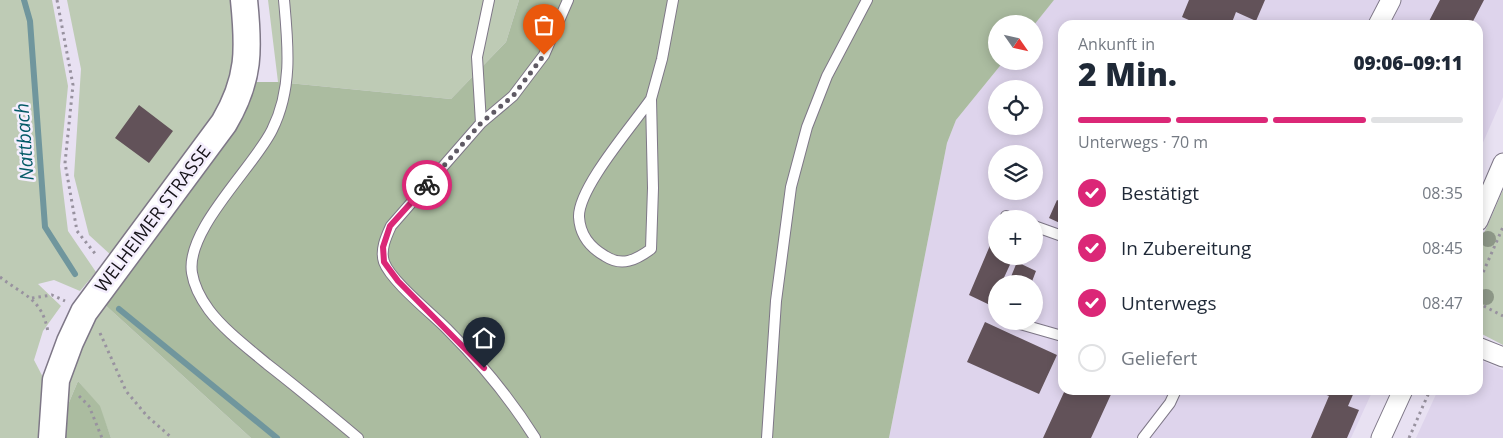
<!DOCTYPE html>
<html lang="de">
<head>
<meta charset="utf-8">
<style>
  body { margin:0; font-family:"Open Sans",sans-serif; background:#f2f2f3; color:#1f2937; height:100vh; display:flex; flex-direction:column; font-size:19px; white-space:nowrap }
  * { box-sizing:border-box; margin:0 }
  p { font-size:16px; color:#747a83 }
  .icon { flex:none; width:28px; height:28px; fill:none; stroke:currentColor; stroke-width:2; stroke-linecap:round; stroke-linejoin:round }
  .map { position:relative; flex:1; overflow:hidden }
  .panel { position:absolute; left:1058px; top:20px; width:425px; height:375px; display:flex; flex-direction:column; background:#fff; border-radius:15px; box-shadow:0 2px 12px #0003 }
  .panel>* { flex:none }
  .needle { width:32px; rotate:124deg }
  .fabs { position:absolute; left:988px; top:15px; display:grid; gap:10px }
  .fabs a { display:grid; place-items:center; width:55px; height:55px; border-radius:50%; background:#fff; box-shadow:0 2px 12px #0003; font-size:25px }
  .pin { position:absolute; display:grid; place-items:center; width:42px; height:42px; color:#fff; margin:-51px -21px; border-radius:50% 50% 50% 0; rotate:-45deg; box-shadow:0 0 5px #0007 }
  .pin .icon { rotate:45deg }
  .courier { position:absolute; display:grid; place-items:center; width:50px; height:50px; margin:-25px; border:4px solid #db2777; border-radius:50%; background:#fff; color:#222; box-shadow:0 1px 6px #0007 }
  .summary em { font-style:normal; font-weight:800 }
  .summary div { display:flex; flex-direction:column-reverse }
  .summary { display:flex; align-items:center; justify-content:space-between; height:85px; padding:0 20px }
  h1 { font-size:32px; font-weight:800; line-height:38px }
  .bar { display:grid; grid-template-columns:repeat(4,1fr); gap:8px 5px; align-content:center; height:60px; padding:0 20px }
  .bar i { height:6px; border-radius:4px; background:#e0e1e3 }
  .bar .active { background:#db2777 }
  .bar p { grid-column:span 4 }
  ol { padding:0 20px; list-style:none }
  li { display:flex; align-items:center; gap:15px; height:55px }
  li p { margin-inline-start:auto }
  li .icon { padding:5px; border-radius:50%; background:#db2777; color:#fff; stroke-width:4 }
  li:last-child { color:#747a83 }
  li i { width:28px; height:28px; border:2px solid #e0e1e3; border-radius:50% }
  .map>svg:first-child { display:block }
  .built { fill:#ded4ec; fill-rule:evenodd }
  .green { fill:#becbb5 }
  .forest { fill:#abbca0 }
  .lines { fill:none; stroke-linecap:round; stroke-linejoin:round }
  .stream { stroke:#70969d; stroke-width:6 }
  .building { fill:#625259 }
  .lane-casing { stroke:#7e7787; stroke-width:12 }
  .street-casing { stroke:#7e7787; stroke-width:21 }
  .secondary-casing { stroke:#7e7787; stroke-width:29 }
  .path { stroke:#98929f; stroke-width:3; stroke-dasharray:2.5 4; stroke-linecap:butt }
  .lane { stroke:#fff; stroke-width:10 }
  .street { stroke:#fff; stroke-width:19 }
  .secondary { stroke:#fff; stroke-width:26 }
  .tree { fill:#8e9888 }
  .done { stroke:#5f5a64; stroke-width:5; stroke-dasharray:0 9 }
  .route { stroke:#db2777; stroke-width:6 }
  .labels { text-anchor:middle; stroke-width:5; stroke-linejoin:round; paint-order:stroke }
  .street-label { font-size:18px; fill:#151218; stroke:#f4eefd }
  .water-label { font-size:19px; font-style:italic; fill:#035a66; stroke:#f4eefd }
</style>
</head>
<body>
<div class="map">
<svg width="1503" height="438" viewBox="0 0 1503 438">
  <rect width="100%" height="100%" fill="#e8e1f2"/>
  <path class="built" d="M1054 0H1503V97L1478 154V25H1062V390H1373L1351 438H889L947 143 956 120 1004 61H1034V25ZM996 89H1034V126H996ZM996 154H1034V191H996ZM996 219H1034V256H996ZM996 284H1034V321H996Z
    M1478 359 1503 370V438H1416L1438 390H1478Z"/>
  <path class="green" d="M0 0H52L68 86 60 166 68 231 96 272 80 291 54 280 38 284 61 306 43 331 34 360 47 385 45 438H0Z
    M67 0H235L237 63 220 112 112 256 89 235 74 176 81 69Z
    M268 0H519L506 42 451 99 278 82Z
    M1503 190V345L1478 332V247Z
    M103 303 251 438H111L99 406 78 381 62 419 68 376Z"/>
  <path class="forest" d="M519 0H1054L1034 25 996 24V61H1004L956 120 947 143 889 438H251L103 303 252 82H278L451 99 506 42Z
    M78 381 100 406 111 438H60L62 419Z"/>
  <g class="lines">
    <path class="stream" d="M24 0 30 21 45 227 75 274
      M119 309 277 438"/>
  </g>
  <path class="building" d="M1189 0H1265L1256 21 1236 12 1231 25H1200L1182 17Z
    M1440 0H1484L1471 25H1427Z
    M139 105 173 131 149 163 115 138Z
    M1057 200 1062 203V224L1049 218Z
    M994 236 996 256H1014L1001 284H996V295L992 306 969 295Z
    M1017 262 1036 271 1031 284H1008Z
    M985 322 1057 355 1039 394 967 362Z
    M1065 390H1113L1091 438H1043Z
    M1314 390H1355L1348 406 1359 410 1347 438H1311L1329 396Z"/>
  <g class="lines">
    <defs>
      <path id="lane" d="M284 0C288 44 293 88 272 130 254 167 185 230 192 273 194 286 201 299 209 310 224 330 248 348 267 364 298 388 328 413 358 438
        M651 99C633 125 578 188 579 217 580 235 591 248 605 256 622 267 636 260 651 249L653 188 651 99 662 59 673 0
        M481 123 477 57 489 0
        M1006 216 1013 219
        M1034 226 1062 236
        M1020 324 1062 336
        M535 438C510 398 480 362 447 329 431 313 391 281 384 262 380 250 386 237 391 226L481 123 513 96 544 55 568 0
        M767 438 776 301 791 187 807 127 827 76 867 0
        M1143 438 1170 403 1176 390"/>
      <path id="street" d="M1378 25 1391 0
        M1478 221 1503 163
        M1478 347 1503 357
        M1381 438 1403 390"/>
      <path id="secondary" d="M52 438 56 380 70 342 84 312 224 123C250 79 249 49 244 0"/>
    </defs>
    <use href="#lane" class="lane-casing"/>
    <use href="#street" class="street-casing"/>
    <use href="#secondary" class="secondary-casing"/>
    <path class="path" d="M57 0 73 85 65 163 77 231 97 256
      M0 277C24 296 42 298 48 332
      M1478 284 1503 227
      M32 298 52 295 65 301
      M1478 303 1503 316
      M100 333 126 391 147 416 172 438
      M79 396 89 406 102 438
      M1409 438 1430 390"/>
    <use href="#lane" class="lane"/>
    <use href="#street" class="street"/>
    <use href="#secondary" class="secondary"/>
  </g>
  <g class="tree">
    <circle cx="1488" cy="239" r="8"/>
    <circle cx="1486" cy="297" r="8"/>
  </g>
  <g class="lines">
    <path class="done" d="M427 185 481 123 513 96 544 55"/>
    <path class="route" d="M427 185 390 226 383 247 384 262 398 281 484 368"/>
  </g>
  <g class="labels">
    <g class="street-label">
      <text transform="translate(153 219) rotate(-53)" y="6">WELHEIMER STRASSE</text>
    </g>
    <g class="water-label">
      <text transform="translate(24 142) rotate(-94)" y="7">Nattbach</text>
    </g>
  </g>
</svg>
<div class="fabs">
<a><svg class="needle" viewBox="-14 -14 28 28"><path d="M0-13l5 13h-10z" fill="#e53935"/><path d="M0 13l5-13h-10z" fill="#747a83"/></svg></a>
<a><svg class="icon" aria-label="locate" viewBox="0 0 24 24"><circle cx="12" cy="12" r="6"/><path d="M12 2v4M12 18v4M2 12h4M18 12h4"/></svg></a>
<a><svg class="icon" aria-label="layers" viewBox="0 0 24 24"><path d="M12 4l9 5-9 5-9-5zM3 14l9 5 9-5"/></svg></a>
<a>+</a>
<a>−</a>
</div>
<div class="pin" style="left:544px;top:55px;background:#ea580c"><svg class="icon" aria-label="bag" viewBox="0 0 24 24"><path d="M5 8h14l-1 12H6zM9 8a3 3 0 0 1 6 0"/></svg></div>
<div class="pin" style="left:484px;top:368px;background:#1f2937"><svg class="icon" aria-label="home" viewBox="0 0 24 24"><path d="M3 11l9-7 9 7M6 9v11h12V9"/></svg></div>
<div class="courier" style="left:427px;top:185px"><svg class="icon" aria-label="bike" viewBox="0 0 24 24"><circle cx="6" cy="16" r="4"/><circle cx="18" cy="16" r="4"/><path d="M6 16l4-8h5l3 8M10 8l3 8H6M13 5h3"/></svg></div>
<section class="panel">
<div class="summary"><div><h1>2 Min.</h1><p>Ankunft in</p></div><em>09:06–09:11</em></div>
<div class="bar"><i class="active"></i><i class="active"></i><i class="active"></i><i></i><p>Unterwegs · 70 m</p></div>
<ol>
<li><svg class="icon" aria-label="check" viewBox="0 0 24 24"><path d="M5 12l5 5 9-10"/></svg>Bestätigt<p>08:35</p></li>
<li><svg class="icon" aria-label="check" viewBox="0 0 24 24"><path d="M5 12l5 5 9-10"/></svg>In Zubereitung<p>08:45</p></li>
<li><svg class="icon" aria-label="check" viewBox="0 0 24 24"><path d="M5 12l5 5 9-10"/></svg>Unterwegs<p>08:47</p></li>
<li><i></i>Geliefert</li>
</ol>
</section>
</div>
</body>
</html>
